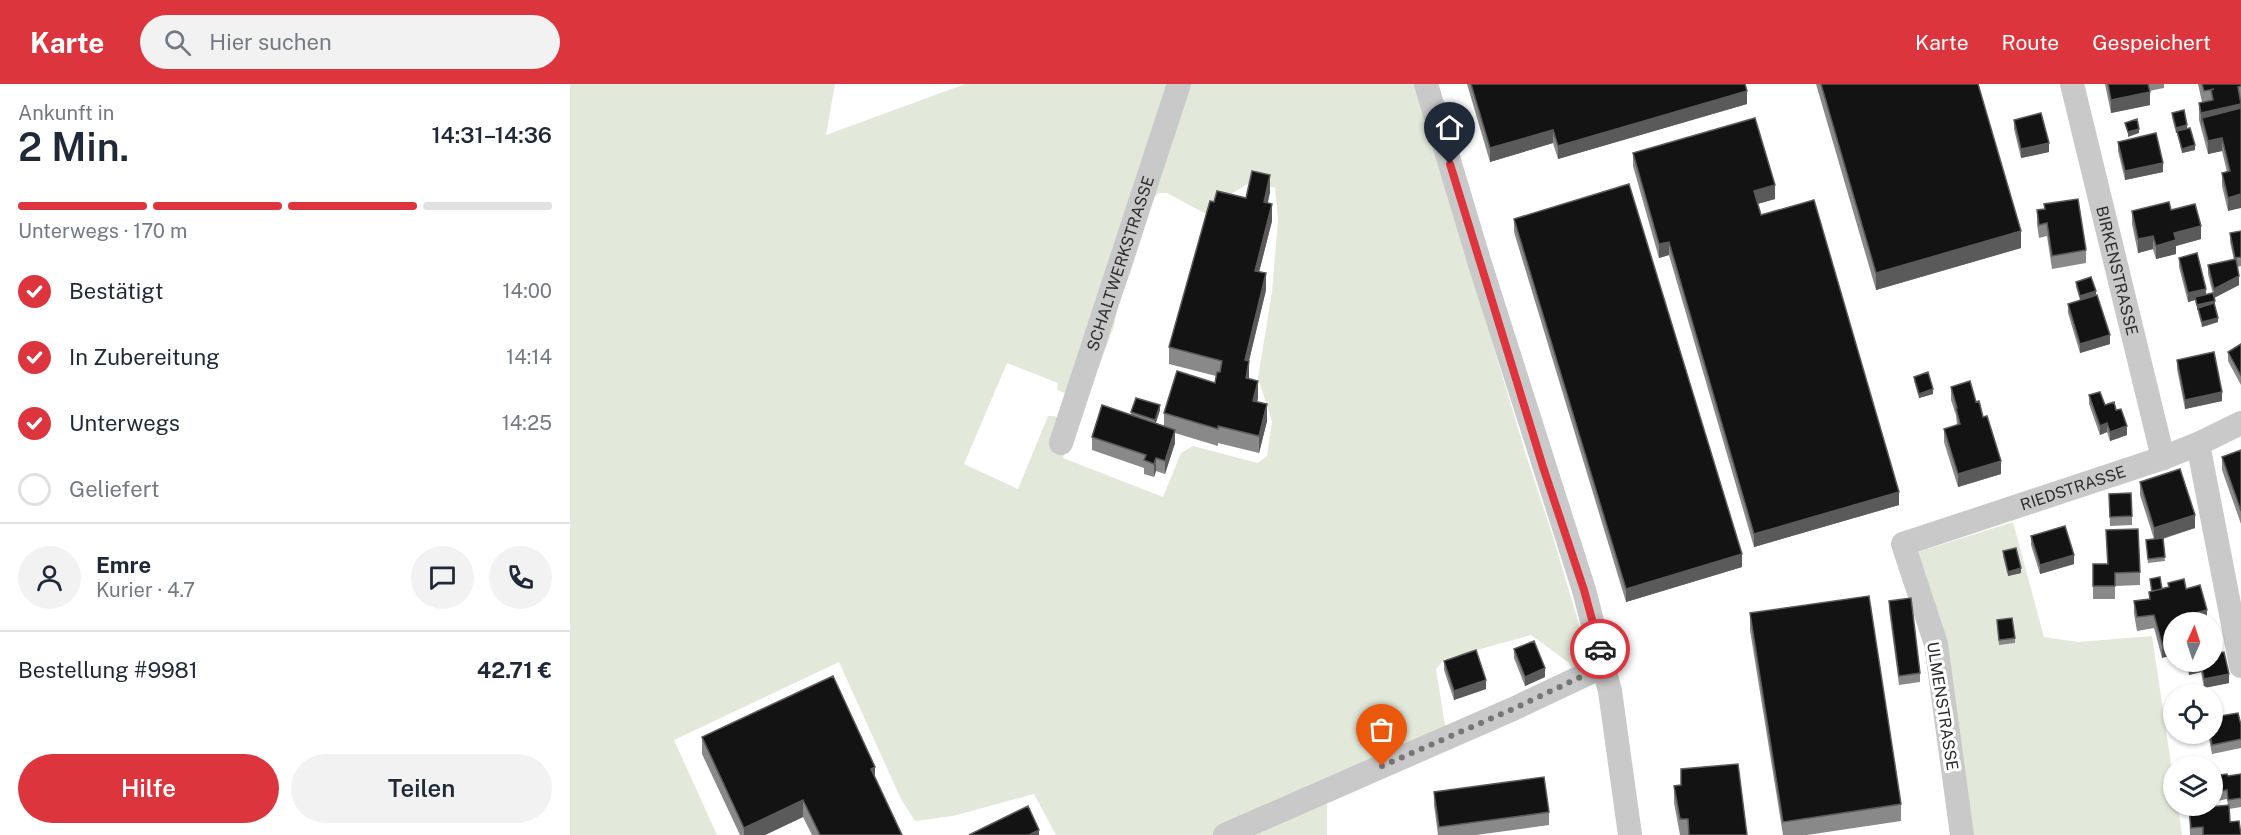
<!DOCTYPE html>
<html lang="de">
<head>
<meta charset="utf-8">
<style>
  body { margin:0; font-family:"Public Sans",sans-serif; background:#f2f2f3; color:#1f2937; height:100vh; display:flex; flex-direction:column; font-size:22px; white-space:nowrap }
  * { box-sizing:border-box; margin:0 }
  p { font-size:20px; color:#747a83 }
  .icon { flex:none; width:33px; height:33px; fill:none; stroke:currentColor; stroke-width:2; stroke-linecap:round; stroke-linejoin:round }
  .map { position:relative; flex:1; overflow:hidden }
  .panel { display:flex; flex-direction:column; background:#fff; width:570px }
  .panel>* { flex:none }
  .needle { width:39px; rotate:3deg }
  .buttons { position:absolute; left:1593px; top:528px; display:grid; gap:12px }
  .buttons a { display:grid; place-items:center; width:60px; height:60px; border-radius:50%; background:#fff; box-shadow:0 2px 4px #0004; font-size:30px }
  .pin { position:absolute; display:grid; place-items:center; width:51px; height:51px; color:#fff; margin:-62px -26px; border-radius:50% 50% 50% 0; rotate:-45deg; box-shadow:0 0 6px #0007 }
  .pin .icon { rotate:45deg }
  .courier { position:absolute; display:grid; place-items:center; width:60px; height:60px; margin:-30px; border:4px solid #dd353e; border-radius:50%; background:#fff; color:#222; box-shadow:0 2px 8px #0007 }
  .head em { font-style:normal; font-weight:600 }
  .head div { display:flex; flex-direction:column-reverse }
  .head { display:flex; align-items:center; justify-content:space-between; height:102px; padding:0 18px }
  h1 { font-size:39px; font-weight:600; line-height:45px }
  .bar { display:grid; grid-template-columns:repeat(4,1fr); gap:9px 6px; align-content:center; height:72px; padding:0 18px }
  .bar i { height:8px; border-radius:4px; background:#e0e1e3 }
  .bar .active { background:#dd353e }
  .bar p { grid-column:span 4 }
  .line { display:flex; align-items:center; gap:15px; padding:0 18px; border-top:2px solid #e0e1e3 }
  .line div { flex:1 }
  .round { display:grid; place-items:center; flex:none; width:63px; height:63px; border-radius:32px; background:#f2f2f3 }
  ol { padding:0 18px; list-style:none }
  li { display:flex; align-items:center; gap:18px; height:66px }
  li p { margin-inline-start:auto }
  li .icon { padding:6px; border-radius:50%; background:#dd353e; color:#fff; stroke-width:4 }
  li:last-child { color:#747a83 }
  li i { width:33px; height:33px; border:3px solid #e0e1e3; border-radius:50% }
  .cta { display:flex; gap:12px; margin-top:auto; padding:12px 18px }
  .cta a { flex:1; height:69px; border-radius:36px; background:#dd353e; color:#fff; font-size:24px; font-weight:600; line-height:69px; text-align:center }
  .cta a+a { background:#f2f2f3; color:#1f2937 }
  header { display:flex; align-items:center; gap:36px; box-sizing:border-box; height:84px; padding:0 30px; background:#dd353e; color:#fff }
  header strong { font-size:28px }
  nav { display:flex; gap:33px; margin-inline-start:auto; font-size:21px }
  .search { width:420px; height:54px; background:#f2f2f3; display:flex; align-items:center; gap:15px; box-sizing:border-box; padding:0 21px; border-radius:33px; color:#747a83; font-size:22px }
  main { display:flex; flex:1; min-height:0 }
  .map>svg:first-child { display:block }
  .green { fill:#e2e9da; fill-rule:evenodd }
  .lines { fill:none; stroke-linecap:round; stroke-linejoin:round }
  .minor { stroke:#c9c9c9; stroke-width:24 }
  .wall { fill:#898989 }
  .shaded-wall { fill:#5a5a5a }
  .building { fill:#131313; stroke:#5a5a5a; stroke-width:1.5 }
  .done { stroke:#767676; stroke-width:6; stroke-dasharray:0 10.8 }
  .route { stroke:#dd353e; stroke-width:8 }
  .labels { text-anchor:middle; stroke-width:6; stroke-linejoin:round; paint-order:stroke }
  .street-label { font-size:16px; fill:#2c2c2c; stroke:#fff }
</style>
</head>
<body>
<header>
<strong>Karte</strong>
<div class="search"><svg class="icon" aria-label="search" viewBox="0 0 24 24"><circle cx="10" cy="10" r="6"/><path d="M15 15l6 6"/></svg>Hier suchen</div>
<nav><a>Karte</a><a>Route</a><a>Gespeichert</a></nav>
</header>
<main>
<section class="panel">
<div class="head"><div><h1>2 Min.</h1><p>Ankunft in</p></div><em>14:31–14:36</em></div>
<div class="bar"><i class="active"></i><i class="active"></i><i class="active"></i><i></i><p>Unterwegs · 170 m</p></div>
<ol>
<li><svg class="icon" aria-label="check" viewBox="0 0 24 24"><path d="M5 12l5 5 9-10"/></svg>Bestätigt<p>14:00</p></li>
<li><svg class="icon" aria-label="check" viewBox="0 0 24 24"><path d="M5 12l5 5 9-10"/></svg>In Zubereitung<p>14:14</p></li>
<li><svg class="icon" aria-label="check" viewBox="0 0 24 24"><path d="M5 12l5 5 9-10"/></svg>Unterwegs<p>14:25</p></li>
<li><i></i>Geliefert</li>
</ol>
<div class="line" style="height:108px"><a class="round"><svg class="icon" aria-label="person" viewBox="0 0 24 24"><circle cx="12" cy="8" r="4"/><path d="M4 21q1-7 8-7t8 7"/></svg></a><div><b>Emre</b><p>Kurier · 4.7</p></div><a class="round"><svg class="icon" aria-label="chat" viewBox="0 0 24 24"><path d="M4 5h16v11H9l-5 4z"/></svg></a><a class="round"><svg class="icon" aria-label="phone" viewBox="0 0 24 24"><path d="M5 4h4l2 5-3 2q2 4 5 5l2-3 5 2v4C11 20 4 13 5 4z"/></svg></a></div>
<div class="line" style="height:78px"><div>Bestellung #9981</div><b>42.71 €</b></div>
<div class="cta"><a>Hilfe</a><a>Teilen</a></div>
</section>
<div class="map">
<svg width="1671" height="751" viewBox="0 0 1671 751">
  <rect width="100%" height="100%" fill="#fff"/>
  <path class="green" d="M0 0H265L256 51 395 0H845L956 371 982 450 1021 580 1004 588 999 579 961 551 874 575 866 585 876 647 757 701V751H486L464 710 383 732 345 737 331 715 269 578 104 656 147 751H0ZM681 98 705 104 708 136 702 208 688 294 702 337 697 372 688 379 623 362 611 369 593 413 493 374 505 340 484 332H478L448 405 394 380 437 279 488 299 487 306 516 317 544 242 548 220 561 187 584 114 589 109H597L636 130 646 119Z
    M1443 438 1474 553 1508 558 1582 552 1603 693 1604 722H1608L1612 751H1381L1357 555 1332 473Z"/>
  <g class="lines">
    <g class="minor">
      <path d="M856 0 910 180 1014 506 1040 607 1060 751"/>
      <path id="s1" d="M1502 0 1593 374"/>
      <path id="s2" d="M491 359 609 0"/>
      <path d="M1628 360 1671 582"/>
      <path d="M655 751 943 625 1034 582"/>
      <path id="s3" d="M1392 751 1366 560 1333 460 1593 374 1628 360 1671 339"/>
    </g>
  </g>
  <path class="wall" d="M897 0H1175L1177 20 988 75 983 59 920 78Z
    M1246 0H1408L1451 164 1306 206Z
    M1535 0H1594V4L1579 7 1580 21 1541 29Z
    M1628 0H1671V20L1658 127 1652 102V89L1657 88 1652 67 1638 70 1629 36V19L1632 18Z
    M1602 29 1617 45 1625 66 1612 69 1607 49H1606L1602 33Z
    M1444 36 1479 68 1451 74 1444 45Z
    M1548 58 1593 88 1555 96 1548 67Z
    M1063 69 1205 115 1187 120 1191 131 1329 421 1184 463 1099 171 1089 174 1063 82Z
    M700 108 698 119 702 137 689 188 696 206 679 277V295L688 314 687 318 697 337 689 369 648 359V362L605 349V359L595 390 586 387 584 393 574 390V384L522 366V353L561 331V328L590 326 586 339 594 342V329L645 299 646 292 599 280V263L644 118 676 114Z
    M1474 120 1516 166V179L1482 185 1477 152 1469 154 1467 140V126L1474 125Z
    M1601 126 1631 155 1606 162V170L1586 175 1583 165 1568 169 1562 140V127Z
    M944 135 1172 483 1056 518 944 148Z
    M1671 147V182L1667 183 1669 201 1644 214 1638 190V181L1664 176 1660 158V149Z
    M1609 174 1644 222 1648 238 1632 243 1625 216 1618 218 1609 183Z
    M1506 198 1526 211 1540 260 1510 269 1498 229V220L1510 216 1506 203Z
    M1671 260V301L1658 277V268Z
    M1607 276 1652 317 1615 325 1607 285Z
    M1344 293 1363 310 1349 314 1344 297Z
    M1381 303 1406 318 1431 390 1388 403 1374 358V345L1387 341 1386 331 1381 316Z
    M1519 311 1535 321 1557 351 1540 357 1537 348 1530 351 1519 320Z
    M1671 366V440L1652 386V373Z
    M1570 398 1625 444 1593 455 1595 477 1578 479 1576 456 1584 455 1570 411Z
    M1539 410 1562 432V441L1540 442Z
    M1536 446 1570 488V501L1545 502V515H1523V480H1537Z
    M1461 452 1504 480 1470 490 1461 461Z
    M1433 467 1451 489 1438 492 1433 472Z
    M1580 495 1592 505 1598 503V499L1616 505 1637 538H1604L1592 574 1584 544 1567 547 1564 530V517L1579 515V508L1581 507Z
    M1319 517 1350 589V598L1329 601 1319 526Z
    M1180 529 1331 720V737L1237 751H1213L1180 546Z
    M1427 541 1445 554V559L1429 561Z
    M944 565 975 593 955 602 944 574Z
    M874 577 916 605 884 616 874 586Z
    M1616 578H1642L1659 599 1634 604 1631 588 1619 591Z
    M1644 633 1671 641V664L1642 670 1638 650H1642Z
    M132 653 305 694 332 751H242L233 733 195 751H170L132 670Z
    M1671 690V723L1659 725 1660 738 1671 751H1620L1619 725 1658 721 1657 715 1642 718V692H1658Z
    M1104 702 1177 751H1110L1104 719Z
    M864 708 979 728V741L906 751H868L864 721Z"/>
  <path class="shaded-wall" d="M1177 7V20L988 75V62Z
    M1580 8V21L1541 29V16Z
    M1671 20V37L1632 34 1631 46V29Z
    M1617 41V46L1606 49V44Z
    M1569 45V49L1558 53V48Z
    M983 46V59L920 78V64Z
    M1652 54V67L1638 70V57Z
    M1479 59V68L1451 74V65Z
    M1625 61V66L1612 69V65Z
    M1593 79V88L1555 96V87Z
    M700 91V108L694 135V118Z
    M1205 101V115L1184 121V107Z
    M1671 110V124L1658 127V114Z
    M702 120V137L685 204V187Z
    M1631 142V155L1606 162V170L1586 175V162L1604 149Z
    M1451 147V164L1306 206V189Z
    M1583 152V165L1568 169V155Z
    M1099 158V171L1089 174V160Z
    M696 189V206L675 293V276Z
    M1669 192V201L1644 214V205Z
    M1636 205V214L1625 213V216L1618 218V209Z
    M1526 207V211L1510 216V212Z
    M1645 217V222L1627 226V221Z
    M1648 234V238L1632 243V238Z
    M1540 251V260L1510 269V260Z
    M679 277V294L676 311V294Z
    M688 297V314L683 334V317Z
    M1363 305V310L1349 314V310Z
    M1652 308V317L1615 325V316Z
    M697 320V337L689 369V352Z
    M590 321V326L585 341V336Z
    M1537 339V348L1530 351V342Z
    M1557 342V351L1540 357V348Z
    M605 346V359L595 390V377Z
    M586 374V387L584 393V380Z
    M1431 377V390L1388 403V390Z
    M1329 408V421L1184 463V450Z
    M1625 431V444L1584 457V444Z
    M1172 470V483L1056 518V505Z
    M1504 471V480L1470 490V481Z
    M1451 484V489L1438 492V488Z
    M1637 526V538H1613V532Z
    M1604 557V571L1592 574V560Z
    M1631 579V588L1619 591V582Z
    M975 584V593L955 602V593Z
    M1659 590V599L1634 604V595Z
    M916 596V605L884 616V607Z
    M1607 650H1628L1607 654Z
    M305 683V700L301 685Z
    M233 716V733L195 751H174V744Z
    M469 746V751H459Z"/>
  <path class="building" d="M901 0H1175L1177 7 988 62 983 46 920 64Z
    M1251 0H1408L1451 147 1306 189Z
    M1538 0H1578L1580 8 1541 16Z
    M1632 0H1671V2L1668 3 1671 20 1631 29 1629 19 1643 16 1641 6 1644 5 1634 7Z
    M1671 24V110L1658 114 1652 89 1660 87 1652 54 1638 57 1632 34Z
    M1614 26 1617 41 1606 44 1602 29Z
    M1471 29 1479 59 1451 65 1444 36Z
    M1185 34 1205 101 1184 107 1191 131 1244 116 1329 408 1184 450 1099 158 1089 160 1063 69Z
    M1567 35 1569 45 1558 48 1555 39Z
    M1620 44 1625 61 1612 65 1607 47Z
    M1586 49 1593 79 1555 87 1548 58Z
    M682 87 700 91 694 118 702 120 685 187 696 189 675 276 679 277 676 294 688 297 683 317 697 320 689 352 648 342V345L594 329 607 287 645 299 647 288H650L652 277 599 263 640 117 644 118 647 107 676 114Z
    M1059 100 1172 470 1056 505 944 135Z
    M1508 115 1516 166 1482 172 1477 139 1469 141 1467 126 1475 125 1474 120Z
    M1599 118 1601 126 1625 120 1631 142 1604 149 1606 156 1586 162 1583 152 1568 155 1562 127Z
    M1671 147V173L1665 174 1660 149Z
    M1627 169 1636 205 1618 209 1609 174Z
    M1666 175 1669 192 1644 205 1638 181Z
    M1521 193 1526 207 1510 212 1506 198Z
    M1643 209 1645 217 1627 221 1625 213Z
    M1527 211 1540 251 1510 260 1498 220Z
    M1644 219 1648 234 1632 238 1628 224Z
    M1671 260V292L1658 268Z
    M1644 268 1652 308 1615 316 1607 276Z
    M1358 288 1363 305 1349 310 1344 293Z
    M1400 297 1406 318 1409 317 1413 333 1417 332 1431 377 1388 390 1374 345 1390 340 1386 324H1387L1381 303Z
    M1530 308 1535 321 1544 318 1546 326 1551 325 1557 342 1540 348 1537 339 1530 342 1519 311Z
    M566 314 590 321 585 336 561 328Z
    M532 321 605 346 595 377 586 374 584 380 574 376 576 371 522 353Z
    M1671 366V427L1652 373Z
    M1610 385 1625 431 1584 444 1570 398Z
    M1561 409 1562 432 1540 433 1539 410Z
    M1495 442 1504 471 1470 481 1461 452Z
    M1568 445 1570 488 1545 489V502H1523V480H1538L1536 446Z
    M1593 454 1595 473 1578 475 1576 456Z
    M1446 464 1451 484 1438 488 1433 467Z
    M1590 493 1592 505 1582 507 1580 495Z
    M1614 495 1616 505 1630 501 1637 526 1613 532 1614 538H1604V557L1592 560 1584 531 1567 533 1564 517 1580 515 1579 508 1599 503 1598 499Z
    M1299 512 1331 720 1213 738 1180 529Z
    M1341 514 1350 589 1329 592 1319 517Z
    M1442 534 1445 554 1429 556 1427 536Z
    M964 557 975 584 955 593 944 565Z
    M906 566 916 596 884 607 874 577Z
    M1654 568 1659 590 1634 595 1631 579 1619 582 1618 578H1642V570Z
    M263 592 305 683 301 685 332 751H250L233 716 174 744 132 653Z
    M1642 626 1644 633 1668 629 1671 641V655L1642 661 1640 650H1642Z
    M1168 680 1177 751H1119L1118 735H1110L1104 702 1111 701V685Z
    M1657 690 1658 692 1671 690V714L1658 716 1657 706 1642 709V692Z
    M974 693 979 728 869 743 864 708Z
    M1659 721 1660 738 1669 737 1671 751H1633V743L1621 744 1619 725Z
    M458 722 469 746 459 751H399Z"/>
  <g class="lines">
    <path class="done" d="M812 682 943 625 1034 582 1030 565"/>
    <path class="route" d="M880 80 973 383 1014 506 1030 565"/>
  </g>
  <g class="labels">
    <g class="street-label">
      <text dy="6" stroke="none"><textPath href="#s2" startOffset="189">SCHALTWERKSTRASSE</textPath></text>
      <text dy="6" stroke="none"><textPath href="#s1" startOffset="192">BIRKENSTRASSE</textPath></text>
      <text dy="6" stroke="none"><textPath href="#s3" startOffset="477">RIEDSTRASSE</textPath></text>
      <text transform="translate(1373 622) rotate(81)" y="6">ULMENSTRASSE</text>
    </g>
  </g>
</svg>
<div class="buttons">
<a><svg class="needle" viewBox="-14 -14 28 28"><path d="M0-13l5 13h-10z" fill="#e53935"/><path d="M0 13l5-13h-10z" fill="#747a83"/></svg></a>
<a><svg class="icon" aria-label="locate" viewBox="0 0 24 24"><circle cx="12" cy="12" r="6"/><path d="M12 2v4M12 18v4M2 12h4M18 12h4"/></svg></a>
<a><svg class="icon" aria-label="layers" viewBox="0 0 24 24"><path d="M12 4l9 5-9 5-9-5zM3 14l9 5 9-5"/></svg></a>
</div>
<div class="pin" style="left:812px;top:682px;background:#ea580c"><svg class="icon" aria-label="bag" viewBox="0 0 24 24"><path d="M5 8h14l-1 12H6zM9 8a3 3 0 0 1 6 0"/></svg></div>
<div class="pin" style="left:880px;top:80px;background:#1f2937"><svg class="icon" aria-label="home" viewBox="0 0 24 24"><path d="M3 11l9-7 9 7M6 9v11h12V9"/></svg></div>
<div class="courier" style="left:1030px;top:565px"><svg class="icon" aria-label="car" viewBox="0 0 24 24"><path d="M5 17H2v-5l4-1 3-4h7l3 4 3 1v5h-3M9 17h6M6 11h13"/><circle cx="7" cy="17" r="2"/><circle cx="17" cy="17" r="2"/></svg></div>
</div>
</main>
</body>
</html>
